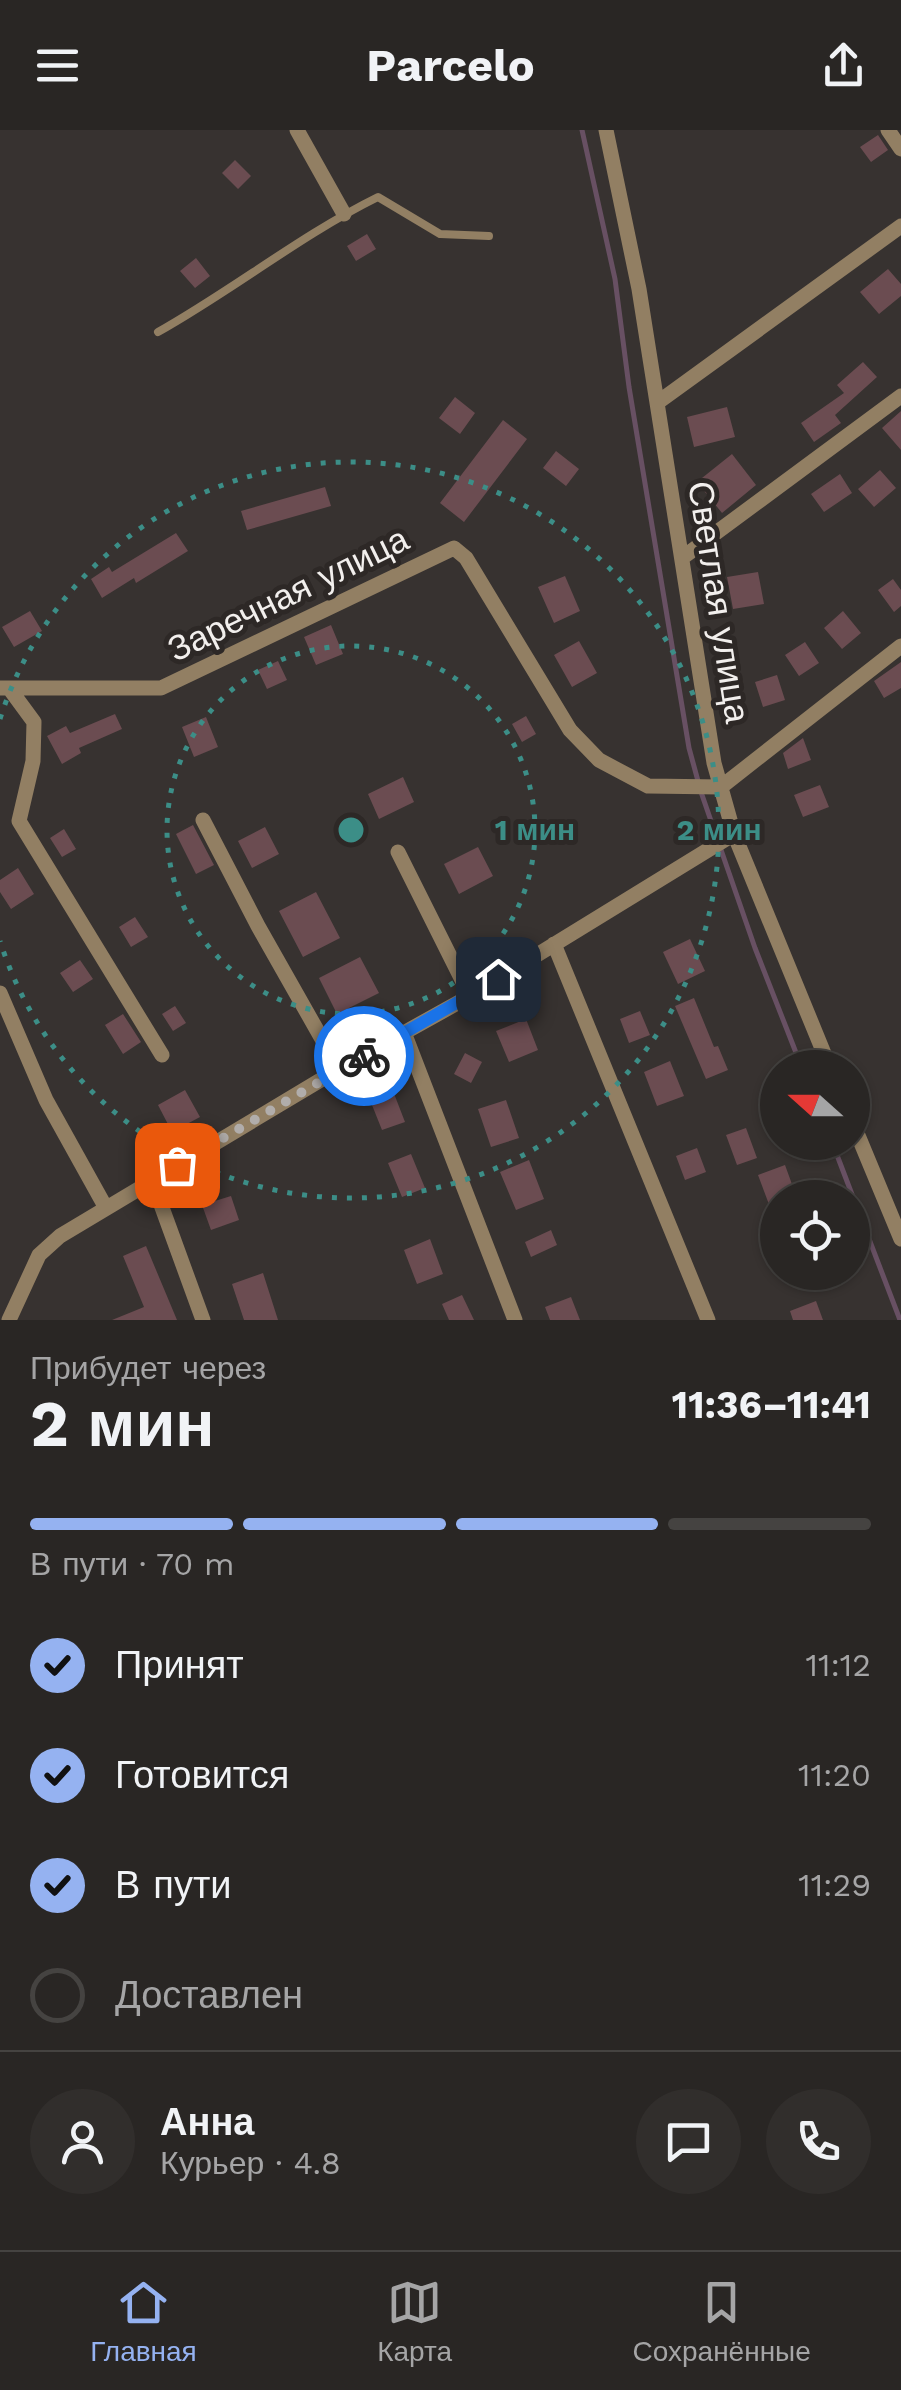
<!DOCTYPE html>
<html lang="ru">
<head>
<meta charset="utf-8">
<style>
  body { margin:0; font-family:"Work Sans",sans-serif; background:#312e2c; color:#f1f3f6; height:100vh; display:flex; flex-direction:column; font-size:38px; white-space:nowrap }
  * { box-sizing:border-box; margin:0 }
  p { font-size:32px; color:#a5a5a6 }
  .icon { flex:none; width:55px; height:55px; fill:none; stroke:currentColor; stroke-width:2; stroke-linecap:round; stroke-linejoin:round }
  .map { position:relative; height:1190px; overflow:hidden }
  .panel { display:flex; flex-direction:column; background:#292624; flex:1 }
  .panel>* { flex:none }
  .needle { width:65px; rotate:291deg }
  .tools { position:absolute; left:760px; top:920px; display:grid; gap:20px }
  .tools a { display:grid; place-items:center; width:110px; height:110px; border-radius:50%; background:#292624; box-shadow:0 2px 8px #0004,0 0 0 2px #454341; font-size:50px }
  .pin { position:absolute; display:grid; place-items:center; width:85px; height:85px; color:#fff; margin:-42px; border-radius:20px; box-shadow:0 5px 15px #0006 }
  .courier { position:absolute; display:grid; place-items:center; width:100px; height:100px; margin:-50px; border:8px solid #1a73e8; border-radius:50%; background:#fff; color:#222; box-shadow:0 2px 12px #0007 }
  .head em { font-style:normal; font-weight:700 }
  .head div { display:flex; flex-direction:column-reverse }
  .head { display:flex; align-items:center; justify-content:space-between; height:170px; padding:0 30px }
  h1 { font-size:65px; font-weight:700; line-height:75px }
  .bar { display:grid; grid-template-columns:repeat(4,1fr); gap:15px 10px; align-content:center; height:120px; padding:0 30px }
  .bar i { height:12px; border-radius:8px; background:#454341 }
  .bar .current { background:#95b2f1 }
  .bar p { grid-column:span 4 }
  .line { display:flex; align-items:center; gap:25px; padding:0 30px; border-top:2px solid #454341 }
  .line div { flex:1 }
  .round { display:grid; place-items:center; flex:none; width:105px; height:105px; border-radius:52px; background:#312e2c }
  ol { padding:0 30px; list-style:none }
  li { display:flex; align-items:center; gap:30px; height:110px }
  li p { margin-inline-start:auto }
  li .icon { padding:10px; border-radius:50%; background:#95b2f1; color:#111; stroke-width:4 }
  li:last-child { color:#a5a5a6 }
  li i { width:55px; height:55px; border:5px solid #454341; border-radius:50% }
  header { display:flex; justify-content:space-between; align-items:center; height:130px; padding:0 30px; background:#292624; font-size:45px; font-weight:700 }
  .tabs { display:flex; justify-content:space-around; align-items:center; height:140px; border-top:2px solid #454341; background:#292624; font-size:28px; color:#a5a5a6 }
  .tabs a { display:grid; justify-items:center; gap:5px }
  .tabs .current { color:#95b2f1 }
  .map>svg:first-child { display:block }
  .lines { fill:none; stroke-linecap:round; stroke-linejoin:round }
  .stream { stroke:#685063; stroke-width:5 }
  .building { fill:#6b4c51 }
  .service { stroke:#927f63; stroke-width:8 }
  .minor { stroke:#927f63; stroke-width:15 }
  .done { stroke:#b1adab; stroke-width:10; stroke-dasharray:0 18 }
  .route { stroke:#1a73e8; stroke-width:12 }
  .ring { fill:none; stroke:#3c8e87; stroke-width:5; stroke-dasharray:5 10 }
  .labels { text-anchor:middle; stroke-width:10; stroke-linejoin:round; paint-order:stroke }
  .street-label { font-size:35px; fill:#f2efed; stroke:#2d2826 }
  .centre { fill:#3c8e87; stroke:#2d2826; stroke-width:5 }
  .ring-label { font-size:30px; text-anchor:middle; font-weight:bold; fill:#3c8e87; stroke:#2d2826; stroke-width:10; stroke-linejoin:round; paint-order:stroke }
</style>
</head>
<body>
<header><svg class="icon" aria-label="menu" viewBox="0 0 24 24"><path d="M4 6h16M4 12h16M4 18h16"/></svg>Parcelo<svg class="icon" aria-label="share" viewBox="0 0 24 24"><path d="M12 15V3M7 8l5-5 5 5M5 13v7h14v-7"/></svg></header>
<div class="map">
<svg width="901" height="1190" viewBox="0 0 901 1190">
  <rect width="100%" height="100%" fill="#373230"/>
  <g class="lines">
    <path class="stream" d="M582 0 615 149 629 257 689 618 698 651
      M701 662 755 818 802 938
      M832 1012 900 1190"/>
  </g>
  <path class="building" d="M878 5 888 20 871 32 860 17Z
    M235 30 251 46 238 59 222 43Z
    M367 104 376 119 356 131 347 116Z
    M196 128 210 146 195 158 180 141Z
    M888 139 901 154V166L879 184 860 162Z
    M863 232 877 247 835 285 841 293 814 312 801 293 844 263 837 255Z
    M455 267 475 283 460 304 439 288Z
    M727 277 735 307 694 317 687 287Z
    M901 281V320L882 298Z
    M503 290 527 309 464 392 440 373Z
    M556 321 579 339 566 356 543 338Z
    M732 324 756 355 722 383 697 352Z
    M880 340 896 358 874 377 858 359Z
    M840 344 852 363 824 382 811 364Z
    M325 357 331 376 247 400 241 381Z
    M176 403 188 421 136 453 134 448 102 468 91 449 109 437 112 442Z
    M758 442 764 474 733 479 727 447Z
    M565 446 580 481 554 493 538 457Z
    M893 449 901 460V476L894 482 878 460Z
    M30 481 42 501 14 517 2 497Z
    M843 481 861 503 842 519 824 498Z
    M331 495 343 524 316 535 304 507Z
    M579 511 597 543 572 557 554 525Z
    M805 512 819 533 799 546 785 525Z
    M278 531 287 550 267 559 258 540Z
    M901 532V558L884 568 874 551Z
    M777 545 785 570 763 577 755 552Z
    M115 584 122 599 79 618 81 623 62 634 47 606 66 596 70 603Z
    M526 586 536 604 522 612 512 594Z
    M206 587 218 617 194 627 182 597Z
    M803 608 811 630 788 639 783 623Z
    M403 647 414 672 379 689 368 664Z
    M820 655 829 677 803 687 794 665Z
    M193 695 214 735 196 744 176 704Z
    M265 697 279 724 252 738 238 711Z
    M64 699 76 719 62 727 50 708Z
    M478 717 493 746 459 764 444 734Z
    M18 738 34 764 11 779 0 762V750Z
    M316 762 340 808 303 827 279 781Z
    M135 787 148 807 131 817 119 797Z
    M690 809 705 841 678 854 663 822Z
    M360 827 379 863 337 884 319 848Z
    M80 830 93 849 73 862 60 843Z
    M694 868 714 917 718 916 728 940 706 949 675 876Z
    M175 876 186 893 173 901 162 884Z
    M640 881 650 905 629 913 620 889Z
    M123 884 141 912 123 924 105 895Z
    M526 889 538 920 509 932 496 901Z
    M465 923 482 932 471 953 454 944Z
    M670 931 684 966 657 976 644 942Z
    M185 960 200 987 172 1002 158 975Z
    M393 961 405 992 382 1000 370 970Z
    M506 970 519 1008 491 1017 478 979Z
    M746 998 757 1028 737 1035 726 1005Z
    M697 1018 706 1042 685 1050 676 1026Z
    M411 1024 425 1058 402 1067 388 1033Z
    M529 1030 544 1069 516 1080 500 1042Z
    M785 1035 797 1068H778L776 1093 758 1045Z
    M231 1066 239 1090 211 1100 202 1075Z
    M551 1100 557 1115 531 1127 525 1112Z
    M430 1109 443 1144 417 1154 404 1120Z
    M146 1116 177 1190H112L144 1177 123 1126Z
    M263 1143 278 1190H244L232 1154Z
    M462 1165 474 1190H449L442 1174Z
    M571 1167 580 1190H550L545 1177Z
    M816 1171 823 1190H793L790 1181Z"/>
  <g class="lines">
    <path class="service" d="M158 202C233 160 301 105 378 67L440 104 489 106"/>
    <path class="minor" d="M297 0 344 84
      M606 0 639 159 714 633 734 704 830 938
      M888 0 901 19
      M657 273 901 96
      M682 428 901 266
      M0 558H161L454 418 466 428 570 600 599 630 648 656 721 657 901 516
      M9 558 34 592 33 631 19 691 162 925
      M203 690 258 796 339 939
      M398 722 470 866
      M554 814 708 1190
      M0 863 46 970 106 1078
      M405 905 515 1190
      M852 991 901 1109
      M152 1050 203 1190
      M9 1190 39 1125 60 1106 339 939 470 866 734 704"/>
  </g>
  <g class="lines">
    <path class="done" d="M177 1035 364 926"/>
    <path class="route" d="M364 926 498 849"/>
  </g>
  <g class="ring">
    <circle cx="351" cy="700" r="184"/>
    <path d="M0 589A368 368 0 1 1 0 811"/>
  </g>
  <g class="labels">
    <g class="street-label">
      <text transform="translate(288 464) rotate(-26)" y="12">Заречная улица</text>
      <text transform="translate(719 472) rotate(81)" y="12">Светлая улица</text>
    </g>
  </g>
  <circle cx="351" cy="700" r="15" class="centre"/>
  <g class="ring-label">
    <text x="535" y="710">1 мин</text>
    <text x="719" y="710">2 мин</text>
  </g>
</svg>
<div class="tools">
<a><svg class="needle" viewBox="-14 -14 28 28"><path d="M0-13l5 13h-10z" fill="#e53935"/><path d="M0 13l5-13h-10z" fill="#a5a5a6"/></svg></a>
<a><svg class="icon" aria-label="locate" viewBox="0 0 24 24"><circle cx="12" cy="12" r="6"/><path d="M12 2v4M12 18v4M2 12h4M18 12h4"/></svg></a>
</div>
<div class="pin" style="left:177px;top:1035px;background:#ea580c"><svg class="icon" aria-label="bag" viewBox="0 0 24 24"><path d="M5 8h14l-1 12H6zM9 8a3 3 0 0 1 6 0"/></svg></div>
<div class="pin" style="left:498px;top:849px;background:#1f2937"><svg class="icon" aria-label="home" viewBox="0 0 24 24"><path d="M3 11l9-7 9 7M6 9v11h12V9"/></svg></div>
<div class="courier" style="left:364px;top:926px"><svg class="icon" aria-label="bike" viewBox="0 0 24 24"><circle cx="6" cy="16" r="4"/><circle cx="18" cy="16" r="4"/><path d="M6 16l4-8h5l3 8M10 8l3 8H6M13 5h3"/></svg></div>
</div>
<section class="panel">
<div class="head"><div><h1>2 мин</h1><p>Прибудет через</p></div><em>11:36–11:41</em></div>
<div class="bar"><i class="current"></i><i class="current"></i><i class="current"></i><i></i><p>В пути · 70 m</p></div>
<ol>
<li><svg class="icon" aria-label="check" viewBox="0 0 24 24"><path d="M5 12l5 5 9-10"/></svg>Принят<p>11:12</p></li>
<li><svg class="icon" aria-label="check" viewBox="0 0 24 24"><path d="M5 12l5 5 9-10"/></svg>Готовится<p>11:20</p></li>
<li><svg class="icon" aria-label="check" viewBox="0 0 24 24"><path d="M5 12l5 5 9-10"/></svg>В пути<p>11:29</p></li>
<li><i></i>Доставлен</li>
</ol>
<div class="line" style="height:180px"><a class="round"><svg class="icon" aria-label="person" viewBox="0 0 24 24"><circle cx="12" cy="8" r="4"/><path d="M4 21q1-7 8-7t8 7"/></svg></a><div><b>Анна</b><p>Курьер · 4.8</p></div><a class="round"><svg class="icon" aria-label="chat" viewBox="0 0 24 24"><path d="M4 5h16v11H9l-5 4z"/></svg></a><a class="round"><svg class="icon" aria-label="phone" viewBox="0 0 24 24"><path d="M5 4h4l2 5-3 2q2 4 5 5l2-3 5 2v4C11 20 4 13 5 4z"/></svg></a></div>
</section>
<nav class="tabs">
<a class="current"><svg class="icon" aria-label="home" viewBox="0 0 24 24"><path d="M3 11l9-7 9 7M6 9v11h12V9"/></svg>Главная</a>
<a><svg class="icon" aria-label="map" viewBox="0 0 24 24"><path d="M3 6l6-2 6 2 6-2v14l-6 2-6-2-6 2zM9 4v14M15 6v14"/></svg>Карта</a>
<a><svg class="icon" aria-label="saved" viewBox="0 0 24 24"><path d="M7 4h10v16l-5-4-5 4z"/></svg>Сохранённые</a>
</nav>
</body>
</html>
